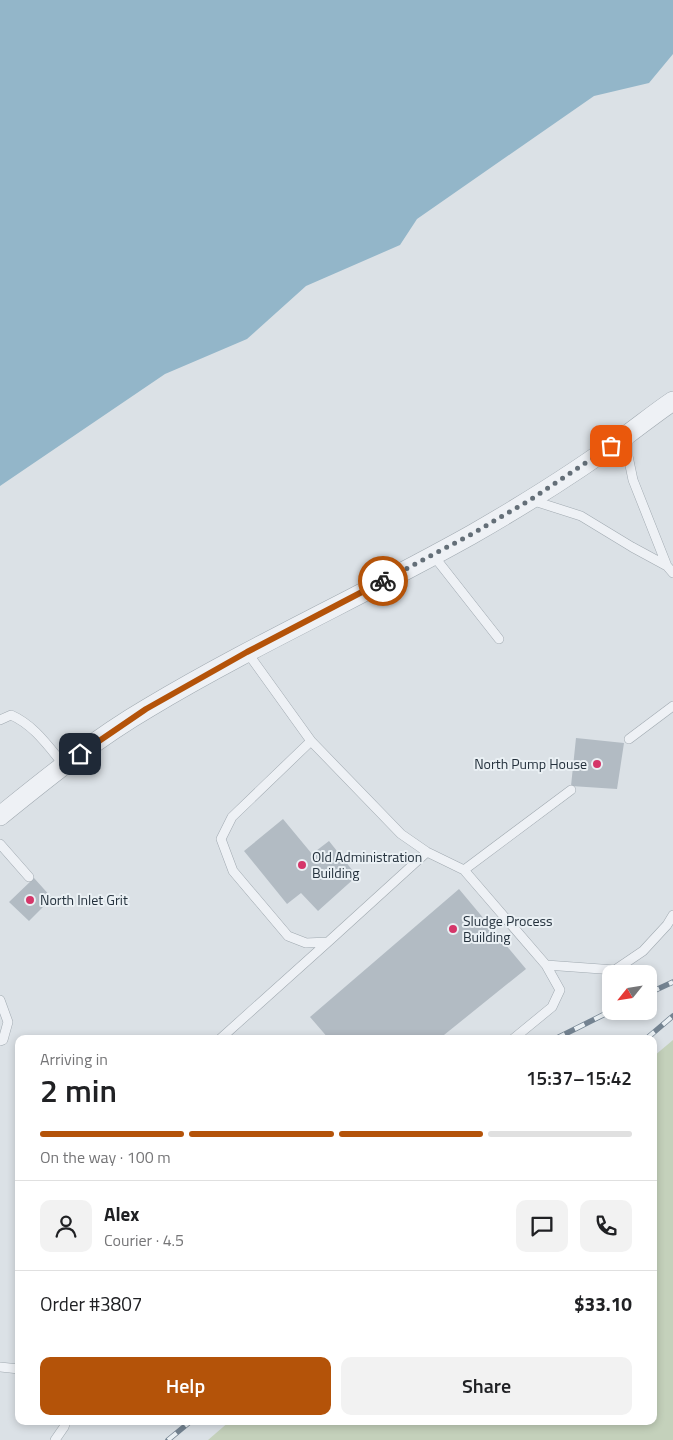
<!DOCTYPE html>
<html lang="en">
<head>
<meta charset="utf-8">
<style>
  body { margin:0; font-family:"Titillium Web",sans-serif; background:#f2f2f2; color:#202124; height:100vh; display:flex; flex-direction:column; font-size:19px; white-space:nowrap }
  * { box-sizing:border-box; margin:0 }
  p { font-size:16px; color:#757577 }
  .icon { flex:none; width:28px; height:28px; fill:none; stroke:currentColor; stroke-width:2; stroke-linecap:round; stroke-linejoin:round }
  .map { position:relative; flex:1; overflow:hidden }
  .side { position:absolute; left:15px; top:1035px; width:642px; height:390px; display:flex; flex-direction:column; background:#fff; border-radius:10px; box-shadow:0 2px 8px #0003 }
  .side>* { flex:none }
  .needle { width:32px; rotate:240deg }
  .controls { position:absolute; left:602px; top:965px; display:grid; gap:10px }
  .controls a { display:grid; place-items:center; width:55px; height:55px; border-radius:10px; background:#fff; box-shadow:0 2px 8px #0003; font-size:25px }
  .pin { position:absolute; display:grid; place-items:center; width:42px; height:42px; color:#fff; margin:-21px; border-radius:10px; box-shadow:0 2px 8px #0006 }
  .courier { position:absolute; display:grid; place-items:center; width:50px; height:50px; margin:-25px; border:4px solid #b45309; border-radius:50%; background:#fff; color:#222; box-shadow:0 1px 6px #0007 }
  .headline em { font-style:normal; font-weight:600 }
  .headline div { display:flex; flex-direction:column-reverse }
  .headline { display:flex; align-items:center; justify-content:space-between; height:85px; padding:0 25px }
  h1 { font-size:32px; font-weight:600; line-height:38px }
  .bar { display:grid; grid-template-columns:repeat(4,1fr); gap:8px 5px; align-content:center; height:60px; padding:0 25px }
  .bar i { height:6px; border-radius:4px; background:#e0e0e0 }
  .bar .on { background:#b45309 }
  .bar p { grid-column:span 4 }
  .line { display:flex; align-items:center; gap:12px; padding:0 25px; border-top:1px solid #e0e0e0 }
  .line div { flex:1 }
  .round { display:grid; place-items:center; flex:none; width:52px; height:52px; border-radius:10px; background:#f2f2f2 }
  .primary-button { display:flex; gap:10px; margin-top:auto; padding:10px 25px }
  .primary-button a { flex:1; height:58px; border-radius:10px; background:#b45309; color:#fff; font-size:20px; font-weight:600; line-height:58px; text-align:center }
  .primary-button a+a { background:#f2f2f2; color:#202124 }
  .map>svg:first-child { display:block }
  .green { fill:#c4d1bb }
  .water { fill:#93b6c9 }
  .building { fill:#b2bbc3 }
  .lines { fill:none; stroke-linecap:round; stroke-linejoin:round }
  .service-casing { stroke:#a0a9b0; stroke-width:10 }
  .minor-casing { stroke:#a0a9b0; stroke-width:20 }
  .service { stroke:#eef1f5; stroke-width:9 }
  .minor { stroke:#eef1f5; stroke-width:19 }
  .rail-casing { stroke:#748391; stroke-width:5.5 }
  .rail { stroke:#eaf0f4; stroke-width:4; stroke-dasharray:11; stroke-linecap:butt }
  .done { stroke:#646f78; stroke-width:5; stroke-dasharray:0 9 }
  .route { stroke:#b45309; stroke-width:6 }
  .poi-dot { fill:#d53669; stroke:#eaf0f4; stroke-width:2 }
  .labels { text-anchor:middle; stroke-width:4; stroke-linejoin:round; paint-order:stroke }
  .poi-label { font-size:14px; fill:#24313d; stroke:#eaf0f4; text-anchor:start }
</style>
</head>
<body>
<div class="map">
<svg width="673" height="1440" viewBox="0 0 673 1440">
  <rect width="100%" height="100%" fill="#dbe1e6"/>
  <path class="green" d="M673 1040V1440H208L230 1421H654V1056Z"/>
  <path class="water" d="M0 0H673V54L649 83 594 96 417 219 400 245 306 286 247 339 165 374 0 486Z"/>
  <path class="building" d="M576 738 624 743 617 789 571 786Z
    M283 819 312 854 329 841 357 876 318 911 301 893 287 904 244 851Z
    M34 878 52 898 29 921 9 902Z
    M459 889 526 969 439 1039H329L310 1017Z"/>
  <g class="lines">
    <defs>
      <path id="service" d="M628 435V456L633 480 667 566
        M531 500 581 516 632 547 667 566 673 573
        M433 555 499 639
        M247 652 311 741 401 834 427 852 464 870 546 965 560 990 552 1007 513 1039
        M0 720 11 715C34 725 48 746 64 765
        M629 739 673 706
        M311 741 232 817 221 839 233 871 288 936 306 943 328 942 427 852
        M0 844 29 877
        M464 870 571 790
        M546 965 615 970 643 951 667 925 673 915
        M0 1000 8 1022 3 1040 0 1041
        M220 1039 328 942
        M0 1367 19 1369
        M55 1440 64 1427 66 1421"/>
      <path id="minor" d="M0 816C47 778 95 739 148 708 253 645 364 595 471 535 525 504 578 471 628 434 643 423 658 411 673 401"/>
    </defs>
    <use href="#service" class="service-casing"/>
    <use href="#minor" class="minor-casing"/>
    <use href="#service" class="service"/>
    <use href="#minor" class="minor"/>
    <defs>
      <path id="rail" d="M649 993 673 982
        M555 1039 611 1011
        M646 1039 673 1016
        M168 1440 191 1421"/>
    </defs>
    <use href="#rail" class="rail-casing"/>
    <use href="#rail" class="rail"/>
  </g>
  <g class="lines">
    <path class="done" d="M383 581 470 535 530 500 611 446"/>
    <path class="route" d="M80 754 146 709 247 652 383 581"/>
  </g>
  <g class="poi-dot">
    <circle cx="597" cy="764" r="5"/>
    <circle cx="302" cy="865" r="5"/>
    <circle cx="30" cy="900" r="5"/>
    <circle cx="453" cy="929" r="5"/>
  </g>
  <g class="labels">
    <g class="poi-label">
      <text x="587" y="769" text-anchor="end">North Pump House</text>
      <text x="312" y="862">Old Administration<tspan x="312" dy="16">Building</tspan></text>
      <text x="40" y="905">North Inlet Grit</text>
      <text x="463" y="926">Sludge Process<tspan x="463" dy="16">Building</tspan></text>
    </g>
  </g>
</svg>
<div class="controls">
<a><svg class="needle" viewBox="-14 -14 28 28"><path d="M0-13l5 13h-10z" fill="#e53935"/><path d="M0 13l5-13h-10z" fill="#757577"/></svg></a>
</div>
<div class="pin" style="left:611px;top:446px;background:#ea580c"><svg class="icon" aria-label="bag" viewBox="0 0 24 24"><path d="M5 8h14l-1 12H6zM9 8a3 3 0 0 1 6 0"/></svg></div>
<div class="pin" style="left:80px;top:754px;background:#1f2937"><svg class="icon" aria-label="home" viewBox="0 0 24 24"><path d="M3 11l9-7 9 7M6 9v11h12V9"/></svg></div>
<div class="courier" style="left:383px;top:581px"><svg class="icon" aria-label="bike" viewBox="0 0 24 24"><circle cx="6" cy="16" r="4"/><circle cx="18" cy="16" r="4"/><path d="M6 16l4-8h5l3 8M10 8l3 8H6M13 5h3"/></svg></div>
<section class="side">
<div class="headline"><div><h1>2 min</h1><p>Arriving in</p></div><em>15:37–15:42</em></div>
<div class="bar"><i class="on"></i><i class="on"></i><i class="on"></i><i></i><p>On the way · 100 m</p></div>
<div class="line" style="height:90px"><a class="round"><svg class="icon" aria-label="person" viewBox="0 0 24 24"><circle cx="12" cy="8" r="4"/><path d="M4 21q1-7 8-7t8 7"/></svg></a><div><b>Alex</b><p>Courier · 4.5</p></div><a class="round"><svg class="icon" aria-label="chat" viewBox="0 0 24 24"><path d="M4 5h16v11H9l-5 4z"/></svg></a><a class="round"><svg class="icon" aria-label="phone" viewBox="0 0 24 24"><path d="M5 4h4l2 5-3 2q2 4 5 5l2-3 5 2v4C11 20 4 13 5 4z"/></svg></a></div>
<div class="line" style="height:65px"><div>Order #3807</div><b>$33.10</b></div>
<div class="primary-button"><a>Help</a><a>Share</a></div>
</section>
</div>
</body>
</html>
